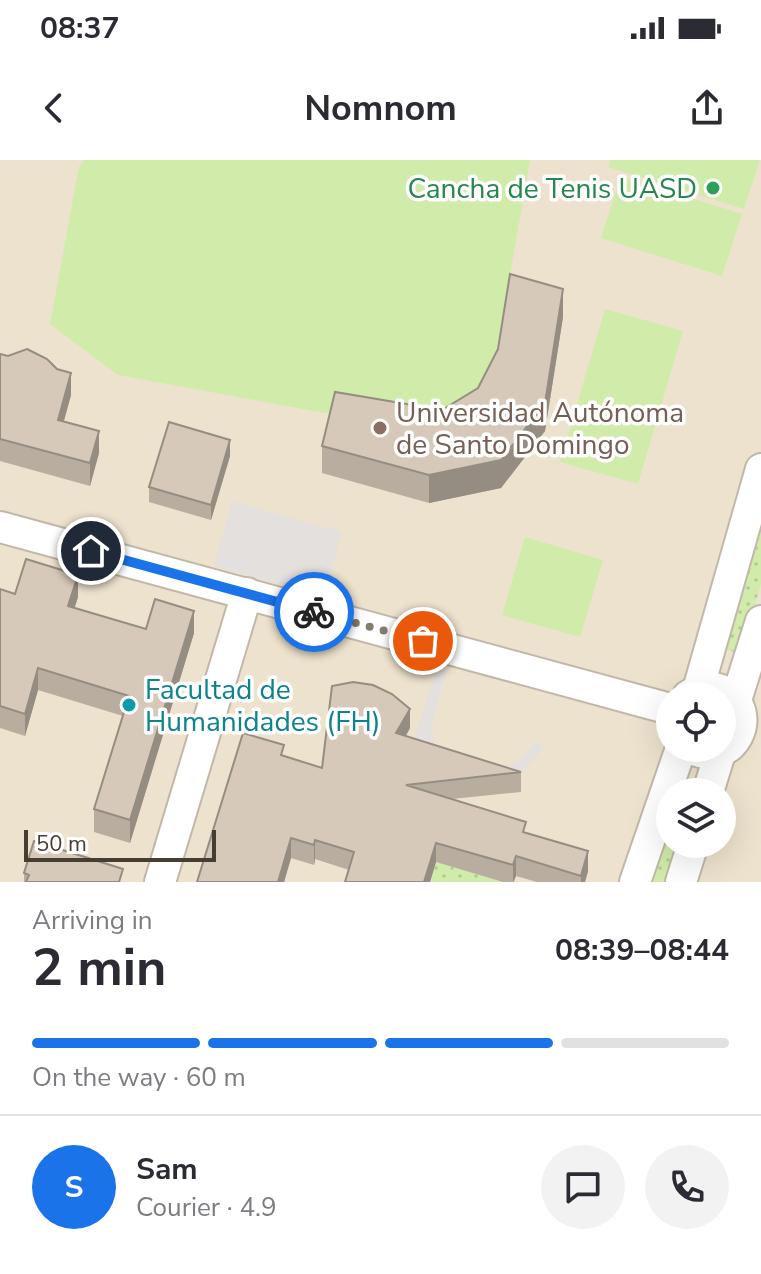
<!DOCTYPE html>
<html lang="en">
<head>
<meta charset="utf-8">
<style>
  body { margin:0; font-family:"Nunito Sans",sans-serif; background:#f2f2f3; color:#2b2b33; height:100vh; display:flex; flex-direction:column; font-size:30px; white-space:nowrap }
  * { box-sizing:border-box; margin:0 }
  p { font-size:26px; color:#7c7c81 }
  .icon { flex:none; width:44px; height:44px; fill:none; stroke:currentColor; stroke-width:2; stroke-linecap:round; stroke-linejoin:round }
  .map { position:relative; height:722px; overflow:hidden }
  .details { display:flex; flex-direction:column; background:#fff; flex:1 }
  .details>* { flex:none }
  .fabs { position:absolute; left:656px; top:522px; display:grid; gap:16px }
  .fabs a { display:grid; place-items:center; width:80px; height:80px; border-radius:50%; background:#fff; box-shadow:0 8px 32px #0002; font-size:40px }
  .scale { position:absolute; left:24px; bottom:20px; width:192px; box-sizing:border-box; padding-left:8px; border:4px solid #463e33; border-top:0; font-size:22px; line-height:28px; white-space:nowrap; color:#463e33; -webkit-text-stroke:6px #fff; paint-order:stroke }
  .pin { position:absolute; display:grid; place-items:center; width:68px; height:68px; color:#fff; margin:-34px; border:4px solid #fff; border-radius:50%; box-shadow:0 2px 8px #0007 }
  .courier { position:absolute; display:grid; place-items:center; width:80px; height:80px; margin:-40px; border:6px solid #1a73e8; border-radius:50%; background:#fff; color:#222; box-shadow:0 2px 10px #0007 }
  .overview em { font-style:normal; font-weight:700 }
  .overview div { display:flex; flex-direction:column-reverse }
  .overview { display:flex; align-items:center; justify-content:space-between; height:136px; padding:0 32px }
  h1 { font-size:52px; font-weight:700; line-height:60px }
  .bar { display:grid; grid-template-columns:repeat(4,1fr); gap:12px 8px; align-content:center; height:96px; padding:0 32px }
  .bar i { height:10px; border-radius:6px; background:#e1e1e2 }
  .bar .active { background:#1a73e8 }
  .bar p { grid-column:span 4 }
  .line { display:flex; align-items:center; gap:20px; padding:0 32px; border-top:2px solid #e1e1e2 }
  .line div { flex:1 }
  .round { display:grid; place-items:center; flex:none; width:84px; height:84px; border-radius:42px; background:#f2f2f3 }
  .status { display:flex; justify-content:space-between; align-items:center; height:56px; padding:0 40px; background:#fff; direction:ltr }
  .status svg { height:22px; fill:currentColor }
  header { display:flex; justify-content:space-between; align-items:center; height:104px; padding:0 32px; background:#fff; font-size:36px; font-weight:700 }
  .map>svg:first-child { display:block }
  .education { fill:#ede2cd; fill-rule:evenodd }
  .green { fill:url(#green-dots) }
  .pitch { fill:#d1ebaa }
  .parking { fill:#e3e0dd }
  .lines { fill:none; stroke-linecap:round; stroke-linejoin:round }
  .minor-casing { stroke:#c2b8a9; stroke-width:34 }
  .minor { stroke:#fff; stroke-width:30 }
  .wall { fill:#b8ad9f }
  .shaded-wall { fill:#968d82 }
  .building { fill:#d6c9b9; stroke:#968d82; stroke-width:2 }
  .done { stroke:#837c71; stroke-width:8; stroke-dasharray:0 14.4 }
  .route { stroke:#1a73e8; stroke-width:10 }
  .leisure-dot { fill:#2e9e5b; stroke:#fff; stroke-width:3 }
  .education-dot { fill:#8d6e63; stroke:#fff; stroke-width:3 }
  .culture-dot { fill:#0f9aa8; stroke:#fff; stroke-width:3 }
  .labels { text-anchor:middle; stroke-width:7; stroke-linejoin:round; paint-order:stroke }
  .leisure-label { font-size:28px; fill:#27864d; stroke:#fff; text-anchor:end }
  .education-label { font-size:28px; fill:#785e54; stroke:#fff; text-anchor:start }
  .culture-label { font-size:28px; fill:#0d838f; stroke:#fff; text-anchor:start }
</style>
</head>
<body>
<div class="status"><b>08:37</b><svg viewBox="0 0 49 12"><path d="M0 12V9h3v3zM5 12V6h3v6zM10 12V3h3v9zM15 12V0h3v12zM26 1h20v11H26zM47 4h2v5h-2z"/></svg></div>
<header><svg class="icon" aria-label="back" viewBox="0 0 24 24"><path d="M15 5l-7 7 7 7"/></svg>Nomnom<svg class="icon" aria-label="share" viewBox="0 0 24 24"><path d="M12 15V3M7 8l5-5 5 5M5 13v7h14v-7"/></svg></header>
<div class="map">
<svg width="761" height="722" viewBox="0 0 761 722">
  <defs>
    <pattern id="green-dots" width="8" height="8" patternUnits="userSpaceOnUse" patternTransform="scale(2)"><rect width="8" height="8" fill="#d1ebaa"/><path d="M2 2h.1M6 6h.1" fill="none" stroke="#b5cb93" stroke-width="1.8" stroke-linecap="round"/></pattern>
  </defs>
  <rect width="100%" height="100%" fill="#f3eee4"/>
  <path class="education" d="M0 0H761V722H0ZM670 536H722V588H670ZM670 632H722V684H670Z"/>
  <path class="green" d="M761 357V424L740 494 722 488Z
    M670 663V684H685L673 722H652Z
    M436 702 503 722H430Z"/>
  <path class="pitch" d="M84 0H530L492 218 476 250 407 268 118 215 50 164 79 7Z
    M610 0H760L744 49 608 7Z
    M621 16 742 54 722 116 601 78Z
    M605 149 683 171 638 324 560 302Z
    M525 377 603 400 580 477 502 455Z"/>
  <path class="parking" d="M232 341 342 372 323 436 214 406Z
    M437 505 447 509 432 566 434 581 443 593 503 608 521 599 536 581 544 588 525 609 505 618 409 597Z"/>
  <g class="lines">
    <defs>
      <path id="minor" d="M0 367 670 549
        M698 530 761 309
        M688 536C699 528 711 525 724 531 761 552 734 611 690 588
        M736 540 761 461
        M708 632 720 593
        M160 722 247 433
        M635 722 681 588
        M681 722 693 684"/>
    </defs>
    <use href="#minor" class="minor-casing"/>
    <use href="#minor" class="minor"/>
  </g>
  <path class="wall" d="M563 157 545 271 501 328 429 343 322 313V286L442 250 478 228Z
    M0 194 8 196 71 235 64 261 99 293 90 326 0 301Z
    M230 296 211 360 149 342V327Z
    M0 429 15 434 78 437 74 448 146 469 194 473 130 683 94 672V649L123 556 38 530 25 576 0 568Z
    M410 568 406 576 521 612V632L452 639 526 673 588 711 585 722H537L516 716 514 722H503L436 702 430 722H345L349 710 315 699 314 705 291 698 284 722H197L284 596 322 608Z
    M24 713 123 722H24Z"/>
  <path class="shaded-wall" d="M563 129V157L545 271 501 328 429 343V315Z
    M71 213V235L58 282V260Z
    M99 271V293L90 326V303Z
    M230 280V296L211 360V345Z
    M78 415V437L68 469V446Z
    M194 451V473L130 683V660Z
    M38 508V530L25 576V554Z
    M410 549V568L396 592V573Z
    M291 678V698L284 722H278Z
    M315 680V699L314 705V685Z
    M436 683V702L430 722H424Z
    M588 691V711L585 722H581V716Z
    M516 696V716L513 722V705Z"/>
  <path class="building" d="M510 114 563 129 545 243 501 300 429 315 322 286 335 232 442 250 478 228 498 189Z
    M27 189 47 199 57 209 71 213 58 260 99 271 90 303 0 279V194L8 196Z
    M169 262 230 280 211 345 149 327Z
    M26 399 78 415 68 446 146 469 155 439 194 451 130 660 94 649 129 536 38 508 25 554 0 546V429L15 434Z
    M353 522 373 525 392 534 410 549 396 573 521 612 406 625 526 662 523 672 588 691 581 716 516 696 513 705 436 683 424 722H345L354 692 315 680 314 685 291 678 278 722H197L243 573 284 585 281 595 322 608 332 526Z
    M34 681 123 709 119 722H26L29 715 24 713Z"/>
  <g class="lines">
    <path class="done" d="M314 452 423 481"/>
    <path class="route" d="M91 391 314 452"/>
  </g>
  <circle class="leisure-dot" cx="713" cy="28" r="8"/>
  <circle class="education-dot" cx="380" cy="268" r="8"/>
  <circle class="culture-dot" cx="129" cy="545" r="8"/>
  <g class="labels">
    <g class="leisure-label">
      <text x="697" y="38">Cancha de Tenis UASD</text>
    </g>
    <g class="education-label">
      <text x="396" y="262">Universidad Autónoma<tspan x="396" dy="32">de Santo Domingo</tspan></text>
    </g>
    <g class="culture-label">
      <text x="145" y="539">Facultad de<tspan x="145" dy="32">Humanidades (FH)</tspan></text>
    </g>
  </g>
</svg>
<div class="fabs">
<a><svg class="icon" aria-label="locate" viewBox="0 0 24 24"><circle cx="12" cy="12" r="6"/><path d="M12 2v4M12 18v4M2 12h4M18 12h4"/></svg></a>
<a><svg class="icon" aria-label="layers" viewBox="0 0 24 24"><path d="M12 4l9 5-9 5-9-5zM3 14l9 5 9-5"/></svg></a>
</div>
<div class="scale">50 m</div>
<div class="pin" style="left:423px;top:481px;background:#ea580c"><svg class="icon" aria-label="bag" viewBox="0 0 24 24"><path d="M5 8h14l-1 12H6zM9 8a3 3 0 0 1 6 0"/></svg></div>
<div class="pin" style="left:91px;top:391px;background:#1f2937"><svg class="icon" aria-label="home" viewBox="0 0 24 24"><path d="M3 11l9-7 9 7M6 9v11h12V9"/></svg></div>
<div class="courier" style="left:314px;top:452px"><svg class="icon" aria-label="bike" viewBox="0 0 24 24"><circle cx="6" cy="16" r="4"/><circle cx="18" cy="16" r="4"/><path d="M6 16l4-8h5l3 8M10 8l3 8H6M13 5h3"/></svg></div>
</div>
<section class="details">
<div class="overview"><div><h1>2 min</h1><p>Arriving in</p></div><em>08:39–08:44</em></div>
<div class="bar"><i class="active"></i><i class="active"></i><i class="active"></i><i></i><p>On the way · 60 m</p></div>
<div class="line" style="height:144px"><b class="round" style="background:#1a73e8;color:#fff">S</b><div><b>Sam</b><p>Courier · 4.9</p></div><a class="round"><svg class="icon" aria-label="chat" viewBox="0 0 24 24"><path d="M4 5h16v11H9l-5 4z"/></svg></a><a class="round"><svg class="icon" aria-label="phone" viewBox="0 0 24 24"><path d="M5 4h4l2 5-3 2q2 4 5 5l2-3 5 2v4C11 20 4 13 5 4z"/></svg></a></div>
</section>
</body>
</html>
